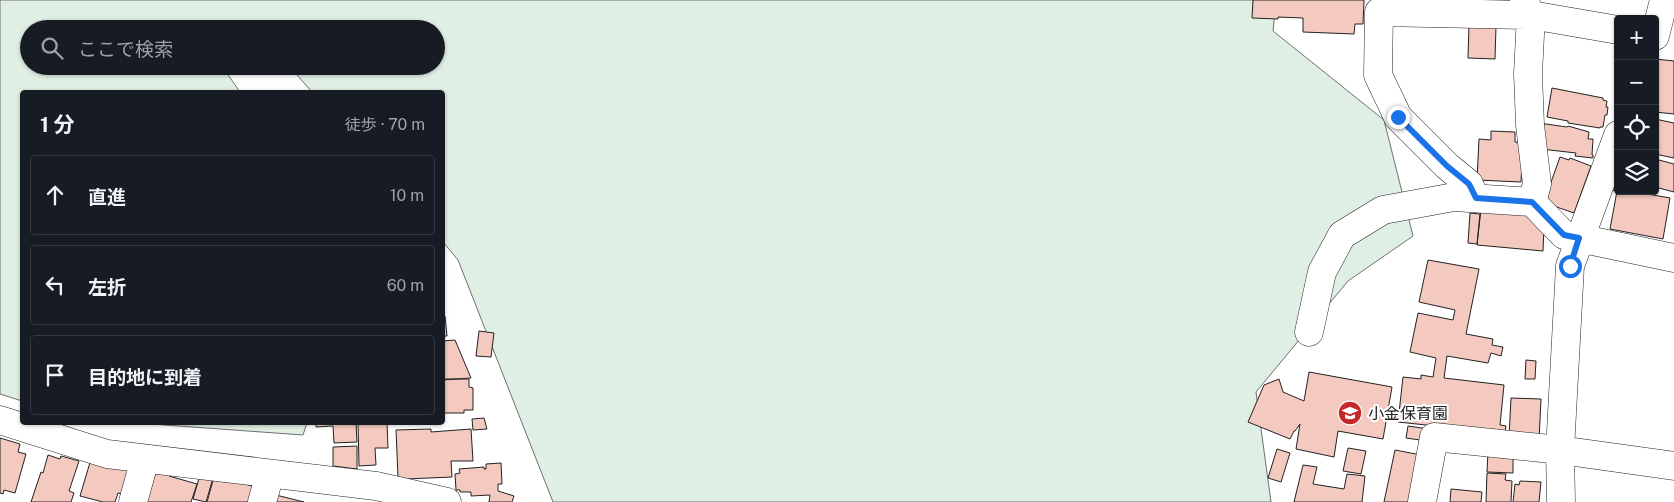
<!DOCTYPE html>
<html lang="ja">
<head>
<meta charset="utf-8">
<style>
	body { margin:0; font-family:"Public Sans","Noto Sans JP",sans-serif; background:#242831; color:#f1f3f6 }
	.controls { position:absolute; right:15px; top:15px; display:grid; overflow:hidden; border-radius:5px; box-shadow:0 1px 4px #0004 }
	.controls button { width:45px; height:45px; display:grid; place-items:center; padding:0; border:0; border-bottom:1px solid #363941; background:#171b24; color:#f1f3f6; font:25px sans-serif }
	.stop { position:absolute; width:15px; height:15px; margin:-11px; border:4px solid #1a73e8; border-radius:50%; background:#fff }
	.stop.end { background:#1a73e8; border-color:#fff; box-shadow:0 1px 5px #0008 }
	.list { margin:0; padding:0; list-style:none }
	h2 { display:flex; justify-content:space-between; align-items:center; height:65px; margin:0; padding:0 20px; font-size:21px }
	h2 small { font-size:16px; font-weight:400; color:#9ea1a6 }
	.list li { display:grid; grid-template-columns:32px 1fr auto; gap:15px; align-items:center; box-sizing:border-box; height:80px; margin:0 10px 10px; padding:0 10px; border:1px solid #363941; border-radius:5px }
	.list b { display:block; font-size:19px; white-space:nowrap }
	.list em { font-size:16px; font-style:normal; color:#9ea1a6 }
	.icon { flex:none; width:28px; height:28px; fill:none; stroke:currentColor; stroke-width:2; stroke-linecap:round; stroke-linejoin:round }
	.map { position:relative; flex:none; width:1674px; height:502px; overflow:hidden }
	.search { position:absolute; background:#171b24; box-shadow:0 1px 4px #0004; left:20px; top:20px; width:425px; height:55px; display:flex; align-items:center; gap:12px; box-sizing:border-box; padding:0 18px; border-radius:28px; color:#9ea1a6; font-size:19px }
	.panel { position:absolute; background:#171b24; box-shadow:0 1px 4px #0004; left:20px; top:90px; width:425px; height:335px; border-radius:5px }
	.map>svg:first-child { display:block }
	.green { fill:#e0efe3; stroke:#6f6f6f }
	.building { fill:#f3c9c0; stroke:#222 }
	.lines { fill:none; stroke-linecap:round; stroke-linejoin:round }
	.minor-casing { stroke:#222; stroke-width:29 }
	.minor { stroke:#fff; stroke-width:28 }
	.route { stroke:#1a73e8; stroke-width:6 }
	.labels { text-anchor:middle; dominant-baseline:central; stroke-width:4; stroke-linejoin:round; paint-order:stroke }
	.poi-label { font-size:16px; fill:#222; stroke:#fff; text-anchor:start }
</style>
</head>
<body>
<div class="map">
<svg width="1674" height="502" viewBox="0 0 1674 502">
	<rect width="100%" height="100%" fill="#fff"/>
	<path class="green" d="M0,0H1276L1273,31L1384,120L1413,236L1348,281L1256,392L1271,502H553L458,260L443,242L442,92H312L289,66H436V29H29V66H222L240,92H22V401L0,394Z
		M137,423L307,422V423L303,435Z"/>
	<path class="building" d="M1253,0H1364L1363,24H1355L1354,34L1303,32V18L1278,17V19L1252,18Z
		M1469,25L1496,26L1495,59L1468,58Z
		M1655,59L1674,61V114L1655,112Z
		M1552,88L1603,98V100L1607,101L1606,107H1608L1607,115H1605L1603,127H1600V128L1568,123V121L1547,117Z
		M1655,119L1674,123V158L1655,154Z
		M1539,123L1567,127L1568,126L1589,132L1588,139H1593L1592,155H1593V158L1575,156L1576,153L1541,149Z
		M1491,131L1515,132V142L1523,143L1521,182L1477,180L1479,139L1491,140Z
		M1560,157L1569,160L1570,158L1591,166L1574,213L1548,204L1545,199Z
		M1655,159L1674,164V192L1655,187Z
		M1618,168V191H1642V193L1670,198L1663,239L1610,229L1617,191L1610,190Z
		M1481,209L1522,213L1544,227L1543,251L1477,245Z
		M1470,213L1480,214L1477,244L1468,243Z
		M1428,260L1479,269L1466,334L1493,339L1492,345L1503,347L1501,356L1491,353L1488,363L1447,356L1444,378L1504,385L1500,425L1506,426L1505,432L1500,433L1398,422L1403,377L1421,379V375L1433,377L1436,358L1410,352L1418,313L1453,320L1455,310L1419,302Z
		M445,316L447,336H442V317Z
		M479,331L494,333L491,357L476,356Z
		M455,340L471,378L442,380V341Z
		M1526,360L1536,361L1535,379H1525Z
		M1309,372L1392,387L1383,439L1338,431L1334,457L1296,449L1300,424L1295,431H1294L1290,439L1248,422L1264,385L1279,379L1283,392L1304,401Z
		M442,379H469V387L473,388V410H464V413H442Z
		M1511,398L1541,399L1539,440L1509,437Z
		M484,418L487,429L473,430L472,419Z
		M316,422H356L357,442L334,443L333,426L316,427Z
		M358,422H387L388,448H375L376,465L359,466Z
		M1408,426L1429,429L1427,441L1406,438Z
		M431,429V432L471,429L473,461H451L452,477L406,479L398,477L396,430Z
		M0,438L20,444L18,452L26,454L15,493L4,490L3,494L0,493Z
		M357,446V469L333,466V447Z
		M1348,448L1366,451L1361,474L1343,471Z
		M1277,449L1290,453L1281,482L1268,478Z
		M1395,450L1421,455L1411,502H1384Z
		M1488,451L1513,452V473L1487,472Z
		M48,455L60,459L61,456L79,461L69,491L74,493L71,502H31L41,472L43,473Z
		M91,459L130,467L122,494L118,493L115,502H103L80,496Z
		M501,463L502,484H498V491L514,496L512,502H489L490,495L471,496V492H460V490H456L455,474L460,473L459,469L484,467V469H486V464Z
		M1303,465L1317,467L1313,484L1344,489L1347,474L1365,476L1362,502H1294Z
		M157,469L170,473L169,476L197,484L191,502H146Z
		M1487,473L1506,474L1505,480L1512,481L1511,502H1486Z
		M200,475L213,478L206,502L193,499Z
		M214,477L253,486L249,502H207Z
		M1520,481L1541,482L1539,502H1513L1515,484L1519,485Z
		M1451,489L1482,492L1481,502H1450Z
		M276,495L304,502H275Z"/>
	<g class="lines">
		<g class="minor-casing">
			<path id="minor" d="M1524,0L1531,15L1618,30
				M1655,36L1664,0
				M1475,198L1469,184L1447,166L1398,117L1378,75L1379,12L1531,15L1528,74L1530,125L1537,184L1532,202
				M1309,332L1322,272L1342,235L1383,210L1454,197L1532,202L1564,235L1674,258
				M0,420L107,454L376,486L447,502
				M133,502L145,459
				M262,502L270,474
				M1422,502L1434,437L1560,450L1674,466
				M1561,502L1560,450L1570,266L1618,135"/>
		</g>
		<use href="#minor" class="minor"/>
	</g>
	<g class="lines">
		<path class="route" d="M1398,117L1447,166L1469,184L1476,198L1532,202L1564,235L1579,238L1570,266"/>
	</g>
	<defs>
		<g id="school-disc" transform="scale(1.25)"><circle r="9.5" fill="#c62828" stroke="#fff"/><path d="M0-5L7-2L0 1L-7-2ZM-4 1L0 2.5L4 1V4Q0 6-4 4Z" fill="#fff"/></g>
	</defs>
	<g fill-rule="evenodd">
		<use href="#school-disc" x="1350" y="413"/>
	</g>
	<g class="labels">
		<g class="poi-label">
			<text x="1368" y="413">小金保育園</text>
		</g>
	</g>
</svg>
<div class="controls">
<button>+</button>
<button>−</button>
<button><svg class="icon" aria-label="locate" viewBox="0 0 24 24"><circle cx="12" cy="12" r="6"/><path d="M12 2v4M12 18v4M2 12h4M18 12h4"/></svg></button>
<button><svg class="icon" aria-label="layers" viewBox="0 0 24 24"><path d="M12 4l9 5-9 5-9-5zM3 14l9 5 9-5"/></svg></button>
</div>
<div class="stop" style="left:1570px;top:266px"></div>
<div class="stop end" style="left:1398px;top:117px"></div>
<div class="search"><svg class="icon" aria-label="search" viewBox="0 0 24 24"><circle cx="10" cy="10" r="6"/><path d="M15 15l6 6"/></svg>ここで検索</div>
<section class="panel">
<h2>1 分<small>徒歩 · 70 m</small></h2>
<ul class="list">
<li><svg class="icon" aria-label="ahead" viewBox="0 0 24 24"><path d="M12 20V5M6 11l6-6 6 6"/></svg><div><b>直進</b></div><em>10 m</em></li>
<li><svg class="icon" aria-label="left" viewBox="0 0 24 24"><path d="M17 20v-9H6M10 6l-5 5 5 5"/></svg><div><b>左折</b></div><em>60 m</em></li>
<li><svg class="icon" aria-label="arrive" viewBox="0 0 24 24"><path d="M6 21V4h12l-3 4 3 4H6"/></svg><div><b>目的地に到着</b></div></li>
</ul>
</section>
</div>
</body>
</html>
